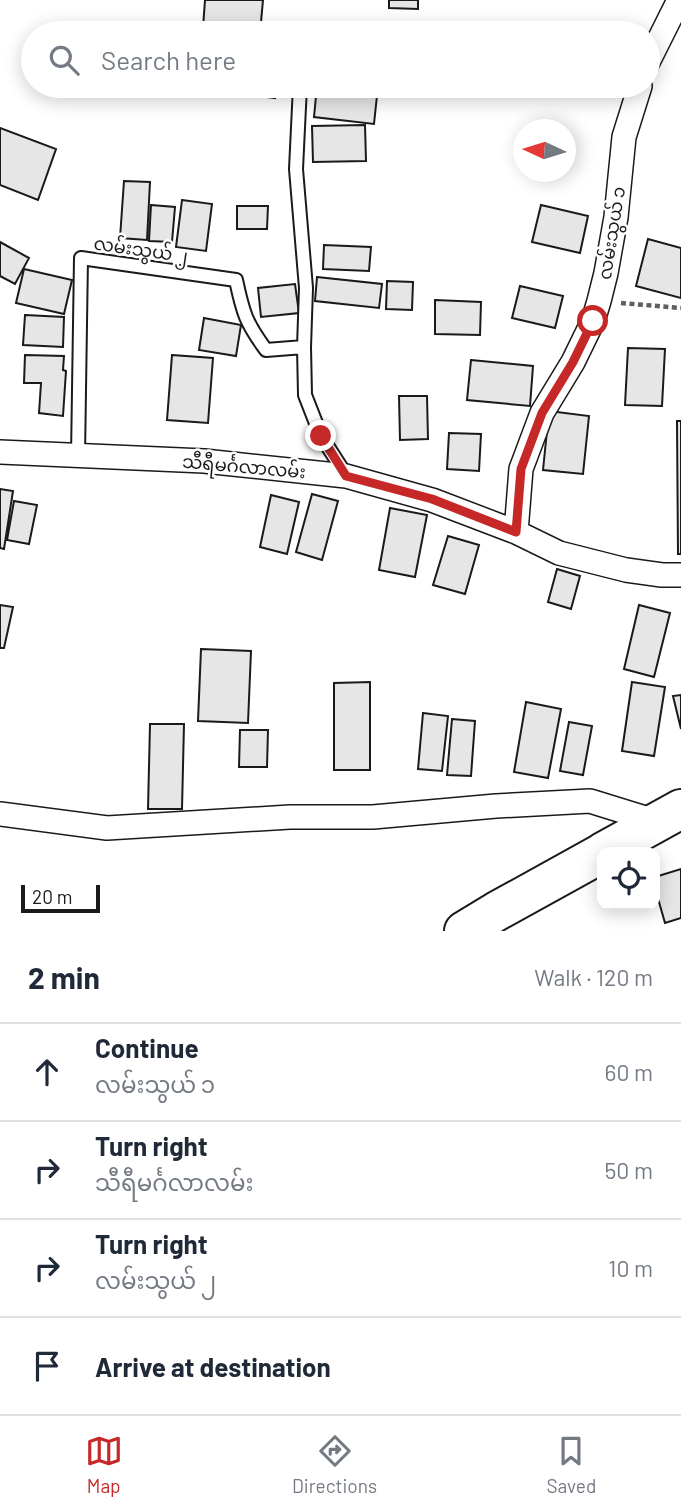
<!DOCTYPE html>
<html lang="en">
<head>
<meta charset="utf-8">
<style>
	body { margin:0; font-family:Barlow,"Noto Sans Myanmar",sans-serif; background:#f6f6f7; color:#1f2937 }
	.controls { position:absolute; right:21px; bottom:21px; display:grid; overflow:hidden; border-radius:14px; box-shadow:0 4px 18px #0003 }
	.controls button { width:63px; height:63px; display:grid; place-items:center; padding:0; border:0; border-bottom:2px solid #e0e1e3; background:#fff; color:#1f2937; font:35px sans-serif }
	.compass { position:absolute; left:513px; top:119px; width:63px; height:63px; border-radius:50%; background:#fff; box-shadow:0 4px 18px #0003; rotate:274deg }
	.scale { position:absolute; left:21px; bottom:18px; width:79px; box-sizing:border-box; padding-left:7px; border:4px solid #1a1a1a; border-top:0; font-size:19px; line-height:24px; white-space:nowrap; color:#1a1a1a; -webkit-text-stroke:5px #fff; paint-order:stroke }
	.stop { position:absolute; width:21px; height:21px; margin:-16px; border:5px solid #c62828; border-radius:50%; background:#fff }
	.stop.end { background:#c62828; border-color:#fff; box-shadow:0 2px 7px #0008 }
	.list { margin:0; padding:0; list-style:none }
	h2 { display:flex; justify-content:space-between; align-items:center; height:91px; margin:0; padding:0 28px; font-size:30px }
	h2 small { font-size:23px; font-weight:400; color:#747a83 }
	.list li { display:grid; grid-template-columns:46px 1fr auto; gap:21px; align-items:center; box-sizing:border-box; height:98px; padding:0 28px; border-top:2px solid #e0e1e3 }
	.list b { display:block; font-size:26px; white-space:nowrap }
	.list p { margin:0; font-size:23px; white-space:nowrap; color:#747a83 }
	.list em { font-size:23px; font-style:normal; color:#747a83 }
	.icon { flex:none; width:38px; height:38px; fill:none; stroke:currentColor; stroke-width:2; stroke-linecap:round; stroke-linejoin:round }
	.map { position:relative; flex:none; width:681px; height:931px; overflow:hidden }
	.search { position:absolute; background:#fff; box-shadow:0 4px 18px #0003; left:21px; right:21px; top:21px; height:77px; display:flex; align-items:center; gap:18px; box-sizing:border-box; padding:0 24px; border-radius:38px; color:#747a83; font-size:26px }
	.sheet { height:483px; background:#fff }
	nav { display:flex; justify-content:space-around; align-items:center; box-sizing:border-box; height:98px; border-top:2px solid #e0e1e3; background:#fff; font-size:19px; color:#747a83 }
	nav a { display:grid; justify-items:center; gap:4px }
	nav .on { color:#c62828 }
	.map>svg:first-child { display:block }
	.building { fill:#e6e6e6; stroke:#1a1a1a; stroke-width:2 }
	.lines { fill:none; stroke-linecap:round; stroke-linejoin:round }
	.service-casing { stroke:#1a1a1a; stroke-width:16 }
	.minor-casing { stroke:#1a1a1a; stroke-width:26 }
	.trunk-casing { stroke:#1a1a1a; stroke-width:42 }
	.path { stroke:#5f5f5f; stroke-width:4.5; stroke-dasharray:5 3.5; stroke-linecap:butt }
	.service { stroke:#fff; stroke-width:12 }
	.minor { stroke:#fff; stroke-width:23 }
	.trunk { stroke:#fff; stroke-width:38 }
	.route { stroke:#c62828; stroke-width:9 }
	.labels { text-anchor:middle; dominant-baseline:central; stroke-width:5; stroke-linejoin:round; paint-order:stroke }
	.street-label { font-size:18px; fill:#1a1a1a; stroke:#fff }
</style>
</head>
<body>
<div class="map">
<svg width="681" height="931" viewBox="0 0 681 931">
	<rect width="100%" height="100%" fill="#fff"/>
	<path class="building" d="M205,0H263L260,33L203,28Z
		M389,0H418V9L389,8Z
		M205,86H276L275,98L205,89Z
		M317,86H378L374,124L314,117Z
		M365,125L366,161L313,162L312,126Z
		M0,128L56,149L38,200L0,185Z
		M124,181L150,182L147,240L120,238Z
		M182,200L212,204L206,251L176,247Z
		M151,205L175,207L172,242L149,241Z
		M541,205L588,216L580,253L532,242Z
		M237,206H268L267,229H237Z
		M648,239L681,248V298L636,286Z
		M0,242L29,258L15,284L0,276Z
		M324,245L371,247L369,271L323,269Z
		M24,269L72,280L64,314L16,303Z
		M317,277L382,284L379,308L315,301Z
		M387,281L413,282L412,310L386,309Z
		M295,284L299,313L261,317L258,288Z
		M520,286L563,296L555,328L512,318Z
		M435,300L481,302L480,335L435,334Z
		M25,315L64,317L63,347L23,345Z
		M204,318L241,325L236,356L199,350Z
		M628,348L665,349L662,406L625,405Z
		M25,355L64,356L63,370L66,371L63,416L39,413L41,383H24Z
		M172,355L213,358L208,423L167,420Z
		M471,360L533,366L530,406L467,400Z
		M399,396H427L428,439L400,440Z
		M549,411L589,416L583,474L543,470Z
		M677,421H681V554H678Z
		M449,433L481,434L479,471L447,469Z
		M0,489L13,491L4,549L0,548Z
		M312,494L338,501L322,560L296,552Z
		M271,495L299,502L287,554L260,547Z
		M14,501L37,505L29,544L7,540Z
		M390,508L427,515L415,577L379,570Z
		M448,536L479,545L465,594L433,585Z
		M557,569L580,576L571,609L548,602Z
		M0,605L13,607L4,648H0Z
		M639,605L670,613L654,677L624,669Z
		M201,649L251,651L248,723L198,721Z
		M370,682V770H334V683Z
		M632,682L665,687L654,756L622,751Z
		M681,695V729L673,696Z
		M526,702L561,709L548,778L514,772Z
		M423,713L448,716L442,771L418,769Z
		M452,719L475,721L471,776L447,775Z
		M569,722L592,726L583,775L560,771Z
		M150,724H184L182,809H148Z
		M240,730H268L267,767H239Z
		M681,869V918L665,923L655,888V877Z"/>
	<g class="lines">
		<g class="service-casing">
			<path id="service" d="M300,86L296,169L306,288L304,347L305,395L321,436L346,475
				M78,456L81,258L236,280C243,313 246,323 266,350L304,347"/>
		</g>
		<g class="minor-casing">
			<path id="minor" d="M648,62L679,0
				M0,452L204,461L346,476L432,500L516,532L559,553L626,570L662,575H681
				M516,532L521,469L542,413L573,362L593,321L599,301L606,273L616,217L624,137L640,86
				M0,814L107,828L290,817H373L496,806L590,801L658,822"/>
		</g>
		<g class="trunk-casing">
			<path id="trunk" d="M603,852L681,809
				M464,931L497,911L602,853"/>
		</g>
		<path class="path" d="M621,303L681,308"/>
		<use href="#service" class="service"/>
		<use href="#minor" class="minor"/>
		<use href="#trunk" class="trunk"/>
	</g>
	<g class="lines">
		<path class="route" d="M321,436L346,476L432,499L516,532L521,469L542,413L573,362L593,321"/>
	</g>
	<g class="labels">
		<g class="street-label">
			<text transform="translate(611 233) rotate(-81)">လမ်းသွယ် ၁</text>
			<text transform="translate(141 249) rotate(8)">လမ်းသွယ် ၂</text>
			<text transform="translate(244 466) rotate(5)">သီရီမင်္ဂလာလမ်း</text>
		</g>
	</g>
</svg>
<div class="controls">
<button><svg class="icon" aria-label="locate" viewBox="0 0 24 24"><circle cx="12" cy="12" r="6"/><path d="M12 2v4M12 18v4M2 12h4M18 12h4"/></svg></button>
</div>
<svg class="compass" viewBox="-18 -18 36 36"><path d="M0-13l5 13h-10z" fill="#e53935"/><path d="M0 13l5-13h-10z" fill="#747a83"/></svg>
<div class="scale">20 m</div>
<div class="stop" style="left:593px;top:321px"></div>
<div class="stop end" style="left:321px;top:436px"></div>
<div class="search"><svg class="icon" aria-label="search" viewBox="0 0 24 24"><circle cx="10" cy="10" r="6"/><path d="M15 15l6 6"/></svg>Search here</div>
</div>
<section class="sheet">
<h2>2 min<small>Walk · 120 m</small></h2>
<ul class="list">
<li><svg class="icon" aria-label="ahead" viewBox="0 0 24 24"><path d="M12 20V5M6 11l6-6 6 6"/></svg><div><b>Continue</b><p>လမ်းသွယ် ၁</p></div><em>60 m</em></li>
<li><svg class="icon" aria-label="right" viewBox="0 0 24 24"><path d="M7 20v-9h11M14 6l5 5-5 5"/></svg><div><b>Turn right</b><p>သီရီမင်္ဂလာလမ်း</p></div><em>50 m</em></li>
<li><svg class="icon" aria-label="right" viewBox="0 0 24 24"><path d="M7 20v-9h11M14 6l5 5-5 5"/></svg><div><b>Turn right</b><p>လမ်းသွယ် ၂</p></div><em>10 m</em></li>
<li><svg class="icon" aria-label="arrive" viewBox="0 0 24 24"><path d="M6 21V4h12l-3 4 3 4H6"/></svg><div><b>Arrive at destination</b></div></li>
</ul>
</section>
<nav>
<a class="on"><svg class="icon" aria-label="map" viewBox="0 0 24 24"><path d="M3 6l6-2 6 2 6-2v14l-6 2-6-2-6 2zM9 4v14M15 6v14"/></svg>Map</a>
<a><svg class="icon" aria-label="directions" viewBox="0 0 24 24"><path d="M12 3l9 9-9 9-9-9zM9 14v-3h6M13 9l2 2-2 2"/></svg>Directions</a>
<a><svg class="icon" aria-label="saved" viewBox="0 0 24 24"><path d="M7 4h10v16l-5-4-5 4z"/></svg>Saved</a>
</nav>
</body>
</html>
